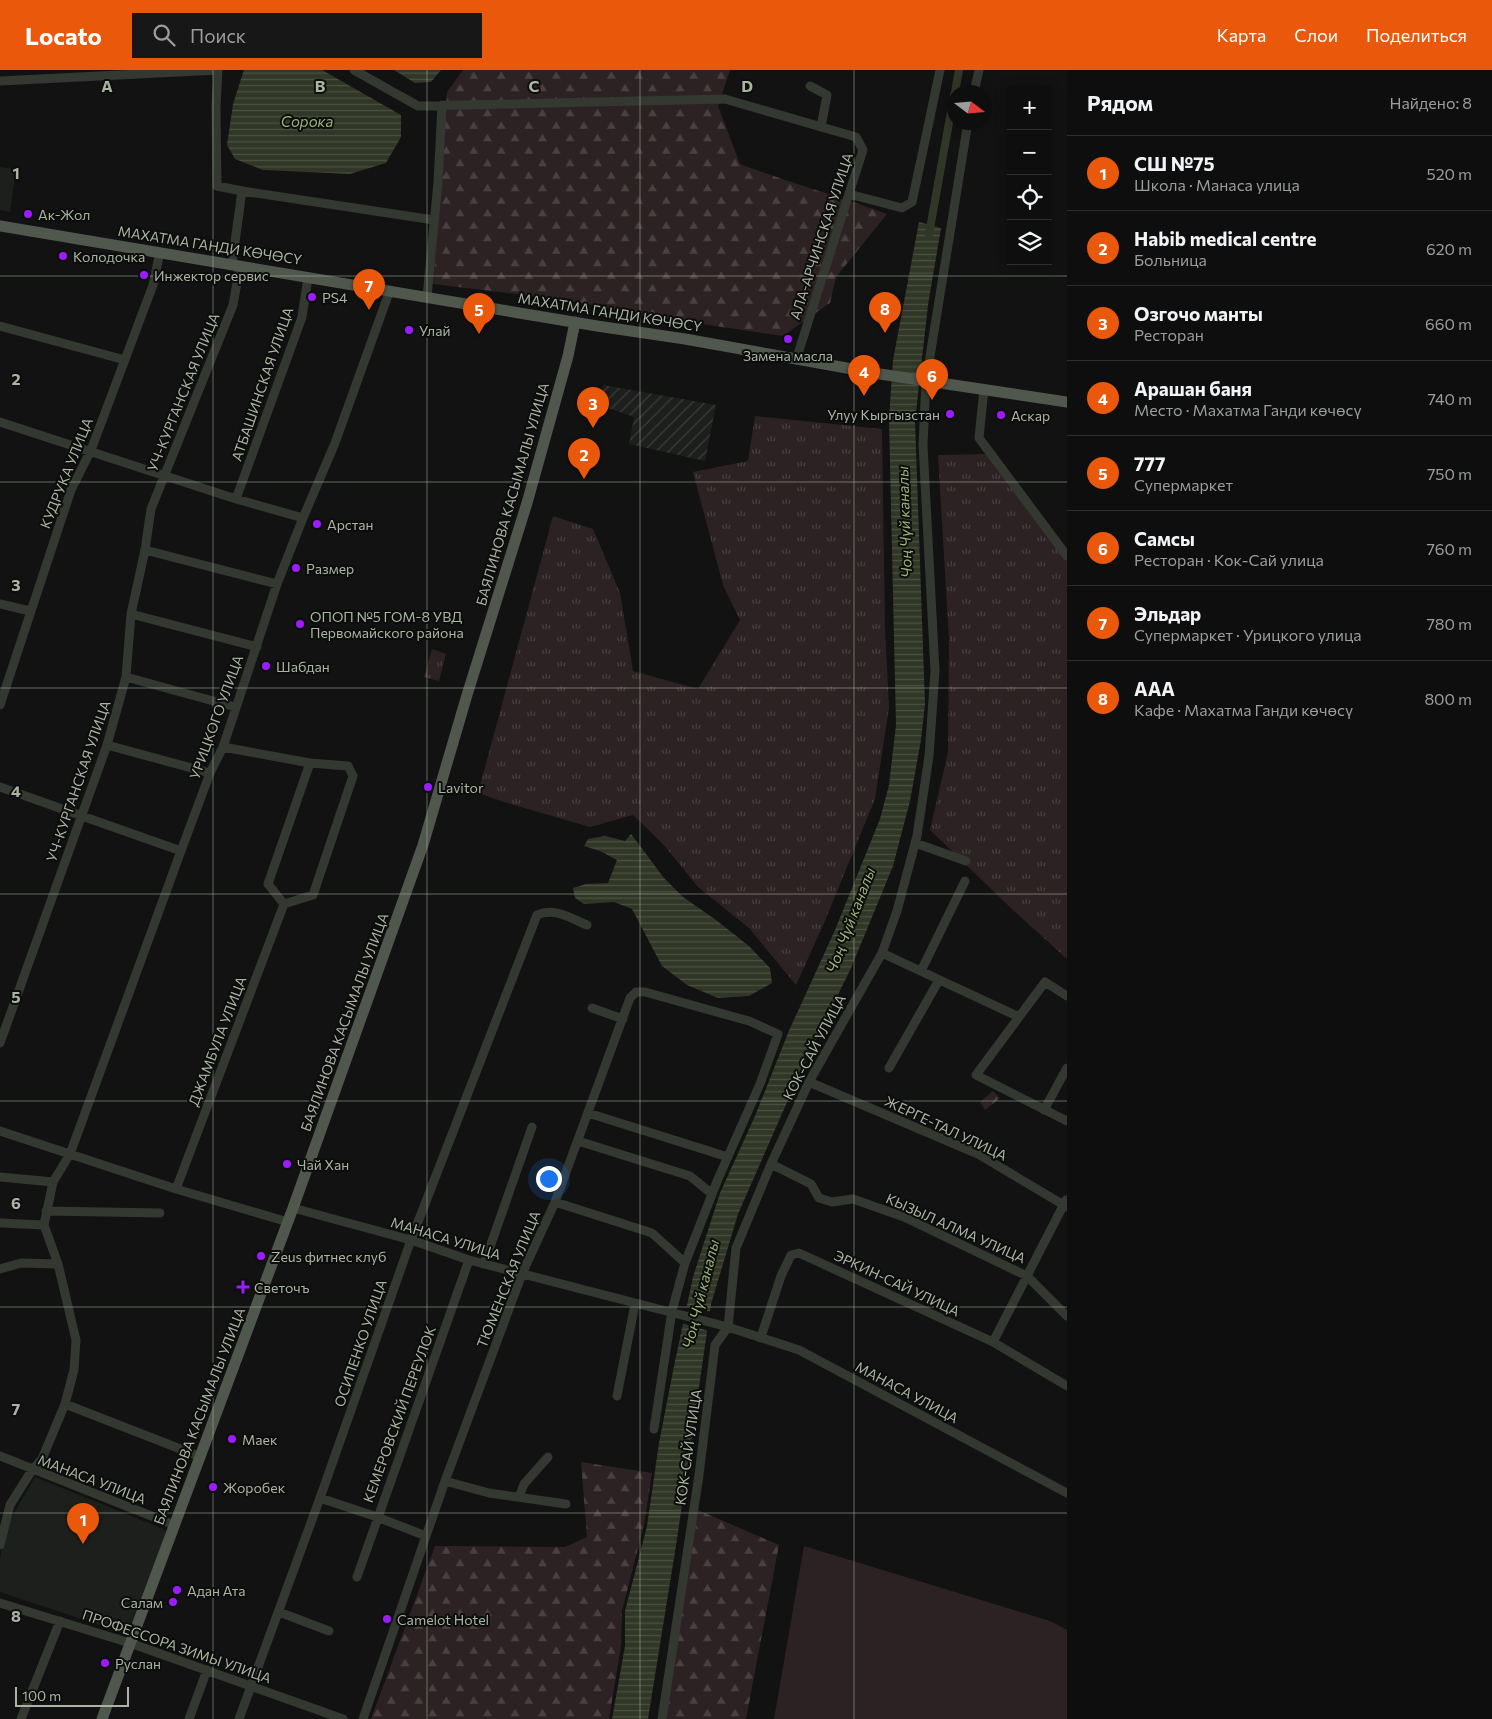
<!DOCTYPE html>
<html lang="ru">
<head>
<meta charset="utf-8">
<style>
	body { margin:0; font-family:Commissioner,sans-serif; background:#161716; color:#f1f3f6 }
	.controls { position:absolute; right:15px; top:15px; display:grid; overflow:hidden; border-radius:0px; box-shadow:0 2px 12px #0003 }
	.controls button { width:45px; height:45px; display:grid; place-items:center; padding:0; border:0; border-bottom:1px solid #2d2e2e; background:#0d0e0d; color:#f1f3f6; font:25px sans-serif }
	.compass { position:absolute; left:947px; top:15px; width:45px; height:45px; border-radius:50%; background:#0d0e0d; box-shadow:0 2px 12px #0003; rotate:106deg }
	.scale { position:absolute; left:15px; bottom:12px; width:114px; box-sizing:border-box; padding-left:5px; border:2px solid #a9b4a1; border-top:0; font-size:14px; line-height:18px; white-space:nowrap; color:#a9b4a1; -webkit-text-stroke:4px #0c0d0c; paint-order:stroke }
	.you { position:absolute; left:548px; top:1108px; width:18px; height:18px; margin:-12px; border:4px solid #fff; border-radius:50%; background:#1a73e8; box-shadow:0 0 0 8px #1a73e833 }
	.badge { display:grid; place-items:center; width:32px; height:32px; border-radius:50%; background:#ea580c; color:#fff; font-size:16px; font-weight:700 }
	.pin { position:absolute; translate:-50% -41px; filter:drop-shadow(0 1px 2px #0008) }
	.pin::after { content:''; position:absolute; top:26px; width:18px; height:15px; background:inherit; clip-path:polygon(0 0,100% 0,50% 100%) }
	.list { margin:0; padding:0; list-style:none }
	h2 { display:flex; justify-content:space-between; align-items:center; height:65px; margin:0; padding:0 20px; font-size:21px }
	h2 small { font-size:16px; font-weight:400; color:#9a9c9d }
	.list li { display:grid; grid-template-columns:32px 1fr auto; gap:15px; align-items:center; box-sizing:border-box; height:75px; padding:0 20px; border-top:1px solid #2d2e2e }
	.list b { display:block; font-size:19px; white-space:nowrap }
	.list p { margin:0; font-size:16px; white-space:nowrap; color:#9a9c9d }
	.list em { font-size:16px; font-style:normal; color:#9a9c9d }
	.icon { flex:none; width:28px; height:28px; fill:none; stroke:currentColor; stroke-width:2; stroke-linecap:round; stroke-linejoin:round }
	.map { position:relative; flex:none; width:1067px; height:1649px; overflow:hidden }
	header { display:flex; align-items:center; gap:30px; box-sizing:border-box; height:70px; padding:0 25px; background:#ea580c; color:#fff }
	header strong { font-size:24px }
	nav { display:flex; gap:28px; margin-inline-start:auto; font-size:18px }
	.search { width:350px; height:45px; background:#161716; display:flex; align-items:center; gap:12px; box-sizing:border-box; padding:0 18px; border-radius:0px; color:#9a9c9d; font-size:19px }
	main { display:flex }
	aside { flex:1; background:#0d0e0d }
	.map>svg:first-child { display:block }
	.built { fill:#1d1f1d }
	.industrial { fill:url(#industrial-furrows) }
	.grass { fill:#2d2223 }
	.forest { fill:url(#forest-firs) }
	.park { fill:url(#park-tufts) }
	.water { fill:url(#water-rules) }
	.pier { fill:#111211 }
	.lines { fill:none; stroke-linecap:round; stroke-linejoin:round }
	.canal { stroke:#313726; stroke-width:8 }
	.minor { stroke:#333831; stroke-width:9 }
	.major { stroke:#50574d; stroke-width:11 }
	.grid { fill:none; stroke:#a9b4a1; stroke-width:1; stroke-opacity:0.55 }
	.poi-dot { fill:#9c1cff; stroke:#0c0d0c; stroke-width:2 }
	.labels { text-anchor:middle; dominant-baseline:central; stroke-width:4; stroke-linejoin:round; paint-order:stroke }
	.poi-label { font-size:14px; fill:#a9b4a1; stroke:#0c0d0c; text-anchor:start }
	.street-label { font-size:14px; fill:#a9b4a1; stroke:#0c0d0c }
	.water-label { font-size:15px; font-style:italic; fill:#9cb375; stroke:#0c0d0c }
	.grid-label { font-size:16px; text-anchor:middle; font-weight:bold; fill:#a9b4a1; stroke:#0c0d0c; stroke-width:4; stroke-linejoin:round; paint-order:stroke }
</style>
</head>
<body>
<header>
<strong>Locato</strong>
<div class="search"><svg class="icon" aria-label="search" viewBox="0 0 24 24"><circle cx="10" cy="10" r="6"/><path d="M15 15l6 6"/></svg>Поиск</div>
<nav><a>Карта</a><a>Слои</a><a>Поделиться</a></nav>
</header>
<main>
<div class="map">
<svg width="1067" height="1649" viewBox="0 0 1067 1649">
	<defs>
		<pattern id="industrial-furrows" width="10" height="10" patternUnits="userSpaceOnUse" patternTransform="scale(1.25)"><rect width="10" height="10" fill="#1d1f1d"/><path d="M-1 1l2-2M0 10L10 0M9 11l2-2" fill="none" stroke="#3b3d3b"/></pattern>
		<pattern id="forest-firs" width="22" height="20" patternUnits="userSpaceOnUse" patternTransform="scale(1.25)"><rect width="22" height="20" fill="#2d2223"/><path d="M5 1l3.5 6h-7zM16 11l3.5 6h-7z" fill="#494040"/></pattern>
		<pattern id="park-tufts" width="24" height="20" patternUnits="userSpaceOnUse" patternTransform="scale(1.25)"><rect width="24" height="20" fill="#2d2223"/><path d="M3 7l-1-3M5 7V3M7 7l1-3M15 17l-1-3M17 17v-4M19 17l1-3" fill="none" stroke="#494040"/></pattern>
		<pattern id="water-rules" width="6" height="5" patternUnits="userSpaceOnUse" patternTransform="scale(1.25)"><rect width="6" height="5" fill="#313726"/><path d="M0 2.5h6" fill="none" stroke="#4c5242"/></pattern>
	</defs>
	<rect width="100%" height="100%" fill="#111211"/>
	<path class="built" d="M0,97L16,99L10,142L0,140Z
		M35,1407L168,1461L127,1564L0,1522V1488L6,1457Z"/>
	<path class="industrial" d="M603,315L716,335L705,391L629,374L634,347L602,336Z"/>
	<path class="grass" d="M804,1476L1050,1551L1067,1560V1649H774Z"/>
	<path class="forest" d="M463,0H730L718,36L740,94C788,112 838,126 887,144L836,207L830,233L783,266L662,248L566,230L433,214L447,22Z
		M993,1021L1000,1028L985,1040L980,1032Z
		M581,1392L652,1403L644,1455L622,1541L621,1576L609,1649H371L435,1476L565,1477L587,1467Z
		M698,1440L779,1475L746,1649H666Z"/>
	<path class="park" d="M755,346L882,359L885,559L889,638L875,729L824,853L796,915L749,858L698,817L663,774L633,745L590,757L504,732L478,723L553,446L593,459L620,523L633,601L698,619L740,550L723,515L693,402L748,391Z
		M987,384L1052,468L1067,491V889L1014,841L930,760L948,682L949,570L938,385Z
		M432,579L446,584L439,611L424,607Z"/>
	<path class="water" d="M244,0H322L401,45V67L386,93L350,104L263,100L235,89L227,75L233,34Z
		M394,0H441L431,12L415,13Z
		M919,152L941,158L928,235L915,351L925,634L921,670L910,731L893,796L851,898L799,1005L738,1144L711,1234L677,1469L648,1649H612L625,1576V1541L647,1456L659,1373L674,1296L693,1207L720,1123L755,1046L788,963L835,860L880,749L889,715L896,655L889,349L893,290Z
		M631,764L664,808L683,827L716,850L749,876L770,898L772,913L749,926L718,928L687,915L662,896L632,839L614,832L584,834L575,828L573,818L586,814L608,813L617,790L600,781L584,776L588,769L605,766L625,771Z"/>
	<path class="pier" d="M684,1235L712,1242L709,1261L681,1253Z"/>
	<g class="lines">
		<path class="canal" d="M955,22L959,0
			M929,164L954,25"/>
		<path class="minor" d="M218,0L216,37L217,116L242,121
			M354,0L418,36L725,29L856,67L863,80L796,290
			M0,11L218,0
			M810,16L827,25L821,57
			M974,22L979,0
			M849,124L902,138L912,132L940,0
			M232,194L242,121L434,150
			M427,227L438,112L442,35
			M0,256L125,290
			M984,319L979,368L1067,486
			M0,352L236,429L303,448
			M236,429L302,247L308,207
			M145,480L277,514
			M0,534L30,541
			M131,544L257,577
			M126,607L235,637
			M0,635L71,420L91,380L153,215L160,182
			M107,675L210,703
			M223,677L310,693
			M310,693L348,696L353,706L313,825L284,834L268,814Z
			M0,717L181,781
			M915,773L966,791
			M882,883L1019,947
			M921,901L965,811
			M1067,926L1045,912L976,1005L1067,1051
			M592,938L623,949
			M0,973L107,675L126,607L131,544L145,480L151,439L233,235L240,196
			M889,998L939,910
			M809,1012L978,1084L1067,1137
			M1044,1040L1067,998
			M588,1043L728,1087
			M0,1061L176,1119L288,1152
			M578,1071L690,1106L712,1124
			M771,1094L811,1114L819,1128L832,1132L853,1129L904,1147L1027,1206L1067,1246
			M0,1107L53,1112
			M176,1119L284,834
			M555,1132L652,1163L685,1193
			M293,1138L411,1170L469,1190L728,1257L799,1280L1067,1423
			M46,1141L160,1143
			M0,1153L44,1155L53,1112L70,1084L181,781L210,703L223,677L277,514L303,448L335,373L390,220
			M484,1194L532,1057
			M0,1199L21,1193L58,1194
			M761,1267L781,1206L791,1185L799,1183L993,1272L1067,1316
			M993,1272L1066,1130
			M617,1326L635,1234
			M65,1334L201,1387
			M0,1386L174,1455
			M445,1411L489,1423L566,1434
			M519,1427L524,1414L548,1387
			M320,1428L377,1447L426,1466
			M0,1475L10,1435L32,1400L42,1389L65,1334L74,1300L76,1270L58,1194L44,1155
			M357,1507L469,1190
			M0,1533L130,1573L343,1649
			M279,1542L329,1561
			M21,1649L60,1551
			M189,1649L207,1600
			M239,1649L320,1428L411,1170L537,845C555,837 570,848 587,855
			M363,1649L445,1411L522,1204L555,1132L630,928L636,922H645L749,951L778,964L760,1014L718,1109L685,1193L672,1241L654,1359
			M662,1649L699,1405L715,1275L728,1257L736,1178L771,1094L809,1012L882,883L897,841L917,766L929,686L935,601L923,375L926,311L968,52"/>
		<path class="major" d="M0,156L597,256L685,269L880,304L1067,332
			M102,1649L293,1138L423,775L467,625L527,433L568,286L575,252"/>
	</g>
	<path class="grid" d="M213,0V1649M427,0V1649M640,0V1649M854,0V1649M0,206H1067M0,412H1067M0,618H1067M0,824H1067M0,1031H1067M0,1237H1067M0,1443H1067"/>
	<g class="poi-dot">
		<circle cx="28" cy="144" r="5"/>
		<circle cx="63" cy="186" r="5"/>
		<circle cx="144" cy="205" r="5"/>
		<circle cx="312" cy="227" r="5"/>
		<circle cx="409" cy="260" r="5"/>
		<circle cx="788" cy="269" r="5"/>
		<circle cx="950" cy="344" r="5"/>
		<circle cx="1001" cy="345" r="5"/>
		<circle cx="317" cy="454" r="5"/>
		<circle cx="296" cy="498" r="5"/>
		<circle cx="300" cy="554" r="5"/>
		<circle cx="266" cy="596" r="5"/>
		<circle cx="428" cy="717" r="5"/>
		<circle cx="287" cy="1094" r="5"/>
		<circle cx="261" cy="1186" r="5"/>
		<path d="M240.5 1209.5h5v5h5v5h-5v5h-5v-5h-5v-5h5z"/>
		<circle cx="232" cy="1369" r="5"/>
		<circle cx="213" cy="1417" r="5"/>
		<circle cx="177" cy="1520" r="5"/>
		<circle cx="173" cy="1532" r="5"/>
		<circle cx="387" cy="1549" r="5"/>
		<circle cx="105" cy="1593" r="5"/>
	</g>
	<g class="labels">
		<g class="poi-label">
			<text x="38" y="144">Ак-Жол</text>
			<text x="73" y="186">Колодочка</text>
			<text x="154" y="205">Инжектор сервис</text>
			<text x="322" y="227">PS4</text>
			<text x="419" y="260">Улай</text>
			<text x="788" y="285" text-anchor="middle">Замена масла</text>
			<text x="940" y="344" text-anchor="end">Улуу Кыргызстан</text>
			<text x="1011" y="345">Аскар</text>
			<text x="327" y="454">Арстан</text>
			<text x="306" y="498">Размер</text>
			<text x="310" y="546">ОПОП №5 ГОМ-8 УВД<tspan x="310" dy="16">Первомайского района</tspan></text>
			<text x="276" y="596">Шабдан</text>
			<text x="438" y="717">Lavitor</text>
			<text x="297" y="1094">Чай Хан</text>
			<text x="271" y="1186">Zeus фитнес клуб</text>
			<text x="254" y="1217">Светочъ</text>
			<text x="242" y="1369">Маек</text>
			<text x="223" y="1417">Жоробек</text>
			<text x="187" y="1520">Адан Ата</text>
			<text x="163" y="1532" text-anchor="end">Салам</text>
			<text x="397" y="1549">Camelot Hotel</text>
			<text x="115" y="1593">Руслан</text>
		</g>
		<g class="street-label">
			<text transform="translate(821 166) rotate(-72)">АЛА-АРЧИНСКАЯ УЛИЦА</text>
			<text transform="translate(210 175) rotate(9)">МАХАТМА ГАНДИ КӨЧӨСҮ</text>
			<text transform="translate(610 242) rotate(9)">МАХАТМА ГАНДИ КӨЧӨСҮ</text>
			<text transform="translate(262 314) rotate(-71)">АТБАШИНСКАЯ УЛИЦА</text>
			<text transform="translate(183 322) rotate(-68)">УЧ-КУРГАНСКАЯ УЛИЦА</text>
			<text transform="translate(66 403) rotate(-68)">КУДРУКА УЛИЦА</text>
			<text transform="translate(512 424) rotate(-74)">БАЯЛИНОВА КАСЫМАЛЫ УЛИЦА</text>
			<text transform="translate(216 647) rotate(-70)">УРИЦКОГО УЛИЦА</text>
			<text transform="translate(78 711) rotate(-71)">УЧ-КУРГАНСКАЯ УЛИЦА</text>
			<text transform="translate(344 952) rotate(-70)">БАЯЛИНОВА КАСЫМАЛЫ УЛИЦА</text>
			<text transform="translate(217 971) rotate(-69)">ДЖАМБУЛА УЛИЦА</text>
			<text transform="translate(814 977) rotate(-62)">КОК-САЙ УЛИЦА</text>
			<text transform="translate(946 1058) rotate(25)">ЖЕРГЕ-ТАЛ УЛИЦА</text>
			<text transform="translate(956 1158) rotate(24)">КЫЗЫЛ АЛМА УЛИЦА</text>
			<text transform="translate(446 1168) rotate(17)">МАНАСА УЛИЦА</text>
			<text transform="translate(508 1209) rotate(-68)">ТЮМЕНСКАЯ УЛИЦА</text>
			<text transform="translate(897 1213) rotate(25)">ЭРКИН-САЙ УЛИЦА</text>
			<text transform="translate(360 1273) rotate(-71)">ОСИПЕНКО УЛИЦА</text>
			<text transform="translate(907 1322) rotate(28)">МАНАСА УЛИЦА</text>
			<text transform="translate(399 1344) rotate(-70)">КЕМЕРОВСКИЙ ПЕРЕУЛОК</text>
			<text transform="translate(199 1346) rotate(-69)">БАЯЛИНОВА КАСЫМАЛЫ УЛИЦА</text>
			<text transform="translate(688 1377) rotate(-82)">КОК-САЙ УЛИЦА</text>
			<text transform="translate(92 1409) rotate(21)">МАНАСА УЛИЦА</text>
			<text transform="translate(177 1576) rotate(19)">ПРОФЕССОРА ЗИМЫ УЛИЦА</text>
		</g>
		<g class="water-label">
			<text x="307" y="51">Сорока</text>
			<text transform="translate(904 452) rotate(-92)">Чоң Чүй каналы</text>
			<text transform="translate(850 850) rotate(-69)">Чоң Чүй каналы</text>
			<text transform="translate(700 1224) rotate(-76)">Чоң Чүй каналы</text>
		</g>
	</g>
	<g class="grid-label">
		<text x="107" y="22">A</text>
		<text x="320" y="22">B</text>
		<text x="534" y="22">C</text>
		<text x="747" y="22">D</text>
		<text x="16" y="109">1</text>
		<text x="16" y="315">2</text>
		<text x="16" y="521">3</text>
		<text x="16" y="727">4</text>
		<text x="16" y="933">5</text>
		<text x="16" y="1139">6</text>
		<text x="16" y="1345">7</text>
		<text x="16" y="1552">8</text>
	</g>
</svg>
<div class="controls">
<button>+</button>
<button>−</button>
<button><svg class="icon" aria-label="locate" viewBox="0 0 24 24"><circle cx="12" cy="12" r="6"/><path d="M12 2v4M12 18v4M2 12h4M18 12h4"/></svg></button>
<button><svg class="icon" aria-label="layers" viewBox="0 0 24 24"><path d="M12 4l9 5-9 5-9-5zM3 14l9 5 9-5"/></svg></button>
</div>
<svg class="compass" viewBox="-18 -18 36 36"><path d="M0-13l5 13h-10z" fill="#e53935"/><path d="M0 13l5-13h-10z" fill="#9a9c9d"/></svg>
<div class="scale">100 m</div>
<div class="you"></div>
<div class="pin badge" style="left:83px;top:1474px">1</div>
<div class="pin badge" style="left:584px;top:409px">2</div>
<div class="pin badge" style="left:593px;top:358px">3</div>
<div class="pin badge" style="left:864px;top:326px">4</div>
<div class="pin badge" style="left:479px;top:264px">5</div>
<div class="pin badge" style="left:932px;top:330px">6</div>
<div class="pin badge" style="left:369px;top:240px">7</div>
<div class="pin badge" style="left:885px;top:263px">8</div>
</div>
<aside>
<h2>Рядом<small>Найдено: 8</small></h2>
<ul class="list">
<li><span class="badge">1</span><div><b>СШ №75</b><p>Школа · Манаса улица</p></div><em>520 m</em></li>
<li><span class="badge">2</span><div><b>Habib medical centre</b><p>Больница</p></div><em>620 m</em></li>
<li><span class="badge">3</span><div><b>Озгочо манты</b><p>Ресторан</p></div><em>660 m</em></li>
<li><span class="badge">4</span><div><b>Арашан баня</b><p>Место · Махатма Ганди көчөсү</p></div><em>740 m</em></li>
<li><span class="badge">5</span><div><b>777</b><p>Супермаркет</p></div><em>750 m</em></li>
<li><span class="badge">6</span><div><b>Самсы</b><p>Ресторан · Кок-Сай улица</p></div><em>760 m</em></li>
<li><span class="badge">7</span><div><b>Эльдар</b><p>Супермаркет · Урицкого улица</p></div><em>780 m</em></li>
<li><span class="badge">8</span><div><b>ААА</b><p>Кафе · Махатма Ганди көчөсү</p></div><em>800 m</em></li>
</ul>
</aside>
</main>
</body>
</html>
